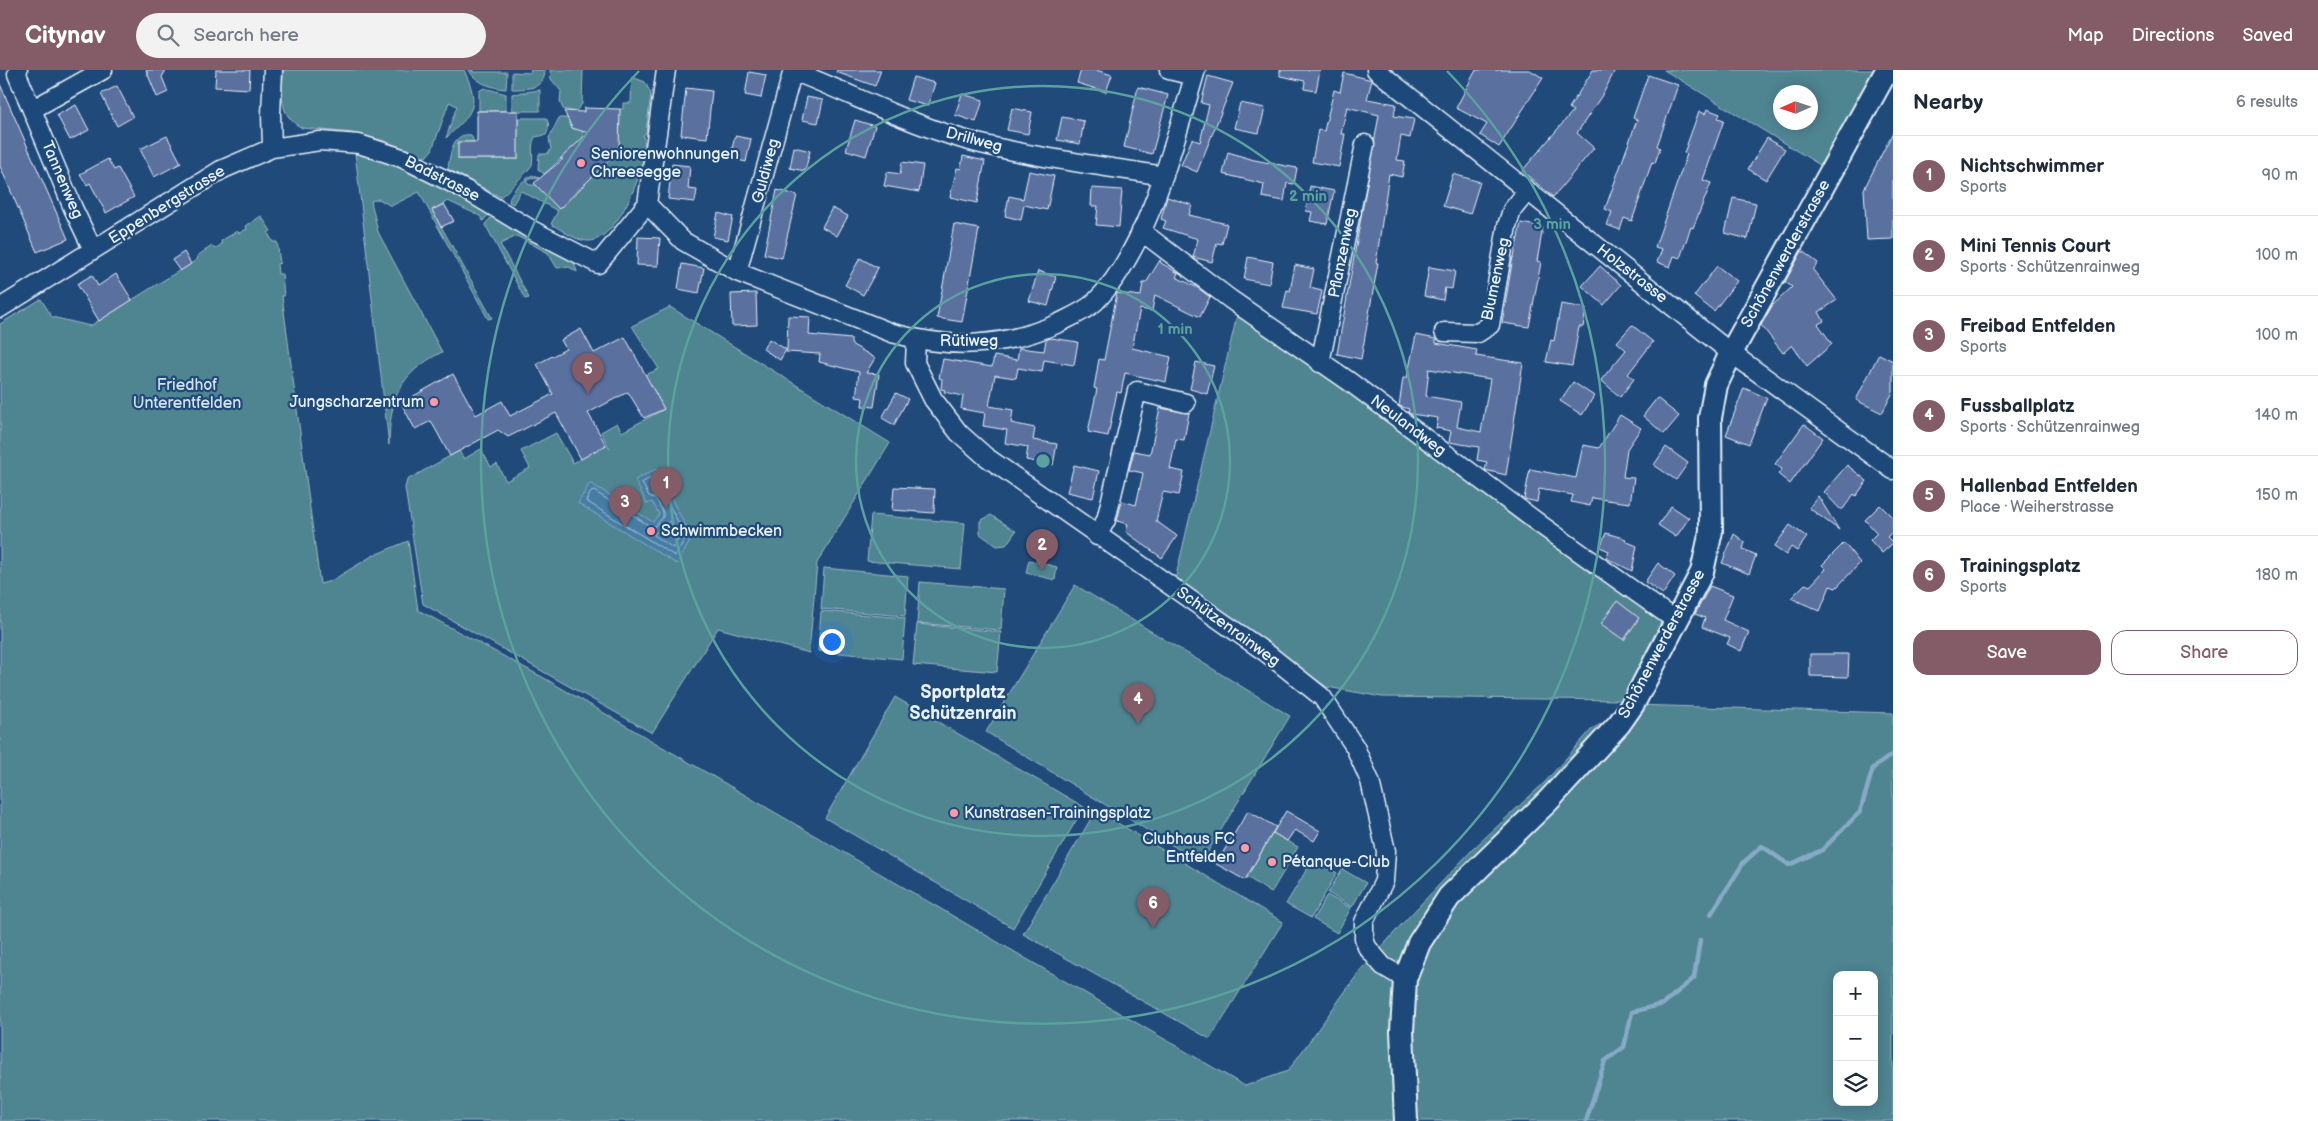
<!DOCTYPE html>
<html lang="en">
<head>
<meta charset="utf-8">
<style>
	body { margin:0; font-family:"Balsamiq Sans",sans-serif; background:#f2f2f3; color:#1f2937 }
	.controls { position:absolute; right:15px; bottom:15px; display:grid; overflow:hidden; border-radius:10px; box-shadow:0 2px 12px #0003 }
	.controls button { width:45px; height:45px; display:grid; place-items:center; padding:0; border:0; border-bottom:1px solid #e0e1e3; background:#fff; color:#1f2937; font:25px sans-serif }
	.compass { position:absolute; left:1773px; top:15px; width:45px; height:45px; border-radius:50%; background:#fff; box-shadow:0 2px 12px #0003; rotate:267deg }
	.you { position:absolute; left:831px; top:571px; width:18px; height:18px; margin:-12px; border:4px solid #fff; border-radius:50%; background:#1a73e8; box-shadow:0 0 0 8px #1a73e833 }
	.badge { display:grid; place-items:center; width:32px; height:32px; border-radius:50%; background:#845c67; color:#fff; font-size:16px; font-weight:700 }
	.pin { position:absolute; translate:-50% -41px; filter:drop-shadow(0 1px 2px #0008) }
	.pin::after { content:''; position:absolute; top:26px; width:18px; height:15px; background:inherit; clip-path:polygon(0 0,100% 0,50% 100%) }
	.list { margin:0; padding:0; list-style:none }
	h2 { display:flex; justify-content:space-between; align-items:center; height:65px; margin:0; padding:0 20px; font-size:21px }
	h2 small { font-size:16px; font-weight:400; color:#747a83 }
	.list li { display:grid; grid-template-columns:32px 1fr auto; gap:15px; align-items:center; box-sizing:border-box; height:80px; padding:0 20px; border-top:1px solid #e0e1e3 }
	.list b { display:block; font-size:19px; white-space:nowrap }
	.list p { margin:0; font-size:16px; white-space:nowrap; color:#747a83 }
	.list em { font-size:16px; font-style:normal; color:#747a83 }
	.actions { display:flex; gap:10px; padding:15px 20px }
	.actions a { flex:1; padding:11px 0; border:1px solid #845c67; border-radius:15px; text-align:center; font-size:18px; color:#845c67 }
	.actions .main { background:#845c67; color:#fff }
	.icon { flex:none; width:28px; height:28px; fill:none; stroke:currentColor; stroke-width:2; stroke-linecap:round; stroke-linejoin:round }
	.map { position:relative; flex:none; width:1893px; height:1051px; overflow:hidden }
	header { display:flex; align-items:center; gap:30px; box-sizing:border-box; height:70px; padding:0 25px; background:#845c67; color:#fff }
	header strong { font-size:24px }
	nav { display:flex; gap:28px; margin-inline-start:auto; font-size:18px }
	.search { width:350px; height:45px; background:#f2f2f3; display:flex; align-items:center; gap:12px; box-sizing:border-box; padding:0 18px; border-radius:28px; color:#747a83; font-size:19px }
	main { display:flex }
	aside { flex:1; background:#fff }
	.map>svg:first-child { display:block }
	.green { fill:#508491; stroke:#9cbac4; fill-rule:evenodd }
	.water { fill:#477da4; stroke:#87abc6 }
	.lines { fill:none; stroke-linecap:round; stroke-linejoin:round }
	.shore { stroke:#a8c3d6; stroke-width:1 }
	.stream { stroke:#87abc6; stroke-width:4.5 }
	.building { fill:#5a6f9f; stroke:#e8f1f8; fill-rule:evenodd }
	.minor-casing { stroke:#e8f1f8; stroke-width:21 }
	.tertiary-casing { stroke:#e8f1f8; stroke-width:26 }
	.minor { stroke:#1f4a7a; stroke-width:18 }
	.tertiary { stroke:#1f4a7a; stroke-width:22 }
	.ring { fill:none; stroke:#5ba19e; stroke-width:2.5 }
	.poi-dot { fill:#ff9aa2; stroke:#1f4a7a; stroke-width:2 }
	.labels { text-anchor:middle; dominant-baseline:central; stroke-width:4.5; stroke-linejoin:round; paint-order:stroke }
	.street-label { font-size:16px; fill:#e8f1f8; stroke:#1f4a7a }
	.poi-label { font-size:16px; fill:#e8f1f8; stroke:#1f4a7a; text-anchor:start }
	.park-label { font-size:16px; fill:#d1e1e9; stroke:#1f4a7a }
	.neighbourhood-label { font-size:18px; font-weight:bold; fill:#e8f1f8; stroke:#1f4a7a }
	.centre { fill:#5ba19e; stroke:#1f4a7a; stroke-width:2.5 }
	.ring-label { font-size:15px; text-anchor:middle; font-weight:bold; fill:#5ba19e; stroke:#1f4a7a; stroke-width:4.5; stroke-linejoin:round; paint-order:stroke }
</style>
</head>
<body>
<header>
<strong>Citynav</strong>
<div class="search"><svg class="icon" aria-label="search" viewBox="0 0 24 24"><circle cx="10" cy="10" r="6"/><path d="M15 15l6 6"/></svg>Search here</div>
<nav><a>Map</a><a>Directions</a><a>Saved</a></nav>
</header>
<main>
<div class="map">
<svg width="1893" height="1051" viewBox="0 0 1893 1051">
	<rect width="100%" height="100%" fill="#1f4a7a"/>
	<filter id="ink" filterUnits="userSpaceOnUse"><feTurbulence type="fractalNoise" baseFrequency=".02" numOctaves="2"/><feDisplacementMap in="SourceGraphic" scale="10" xChannelSelector="R" yChannelSelector="G"/><feConvolveMatrix kernelMatrix="1 2 1 2 8 2 1 2 1" color-interpolation-filters="sRGB"/></filter>
	<g filter="url(#ink)">
		<path class="green" d="M284,0H464C481,36 473,43 446,68L457,36L449,32L432,80L426,87L385,71L353,63L302,58C278,45 281,23 284,0Z
			M469,0H473V2H507L506,19C493,18 475,13 469,0Z
			M531,0H545C545,19 528,19 512,19V2L530,3Z
			M550,0H583L582,34L575,42L563,39L560,32L561,21L551,9Z
			M1664,0H1875L1820,95ZM1780,22H1810V52H1780Z
			M632,7L645,12L651,24L646,63L643,65C652,89 619,169 590,171C577,172 562,160 551,154L558,141L521,121L513,134L509,132C511,119 522,112 532,105L539,108L529,109L526,112L530,115H536L620,39H623V33H631Z
			M484,18L506,24V41H479V21Z
			M540,20V41H512V24Z
			M518,48H546C550,54 549,58 546,65L535,67C530,76 534,85 532,95C531,98 504,125 500,127L448,99C450,85 452,62 471,65L474,72H458L459,89H517Z
			M559,48H573L570,55L574,59L583,58V68L544,104L538,99L539,84H547L551,79L549,68Z
			M355,82L408,100L490,143L483,151L480,146L448,131L432,140L492,248L488,249L419,122L391,136L379,129L371,131L378,162L442,282C399,304 390,327 389,375Z
			M494,145L573,189L577,202L569,197L557,198L548,183L517,166L500,174L529,228L525,229L485,154Z
			M261,146L271,161L268,163L273,172H277L280,193L277,194L278,204H282L284,226H282L320,514L331,511L372,486L408,471L418,540L544,608L1245,1016L1288,1001L1357,905L1402,854L1474,778L1545,712L1592,659L1635,635L1893,643V1051H0V254L41,229L52,247L90,256L198,189L197,186L212,176L215,179L222,174L221,171L237,161L239,163L247,159L246,156ZM1837,905H1874V1032H1837Z
			M670,237L890,373L817,493L809,583L718,558L652,663L423,534L405,418L407,410L459,381L464,389L481,379L491,397L497,394L506,411L530,398L521,381L556,363L573,393L606,375L610,379L601,362L617,353L622,362L664,339L645,305L659,299L632,256Z
			M1238,241L1595,499L1662,550L1623,628L1619,630L1382,627L1327,617L1175,510Z
			M871,445L965,453L961,499L867,491Z
			M991,445L1016,461L1006,475L997,476L980,464V451Z
			M1029,490L1057,497L1055,510L1026,503Z
			M824,498L908,506L905,546L821,539Z
			M920,512L1004,519L1001,560L917,553Z
			M1075,515L1290,646L1201,793L986,662Z
			M821,541L905,548L902,589L818,581Z
			M917,554L1001,562L997,602L913,595Z
			M895,627L1084,737L1013,858L825,748Z
			M1096,740L1283,852L1210,969L1023,864Z
			M1273,763L1298,777L1271,823L1247,807Z
			M1313,789L1337,803L1311,848L1286,834Z
			M1342,799L1366,813L1352,837L1328,823Z
			M1327,825L1351,838L1337,863L1313,849Z"/>
		<path class="water" d="M656,399L692,468L677,494L578,433L590,413L653,452L659,444L652,432L647,434L635,410Z"/>
		<g class="lines">
			<path class="shore" d="M654,407L686,467L675,486L586,431L591,422L594,421L650,456H655L663,447V442L656,429L649,426L642,413Z
				M670,451L679,468L673,478L654,465Z"/>
			<path class="stream" d="M1711,844L1744,792L1762,776L1789,795L1822,780L1860,742L1873,698L1893,684
				M1586,1051L1605,991L1624,977L1632,942L1663,934L1694,908L1700,870"/>
		</g>
		<path class="building" d="M146,0H166L162,7L168,22L157,27Z
			M216,0H250L249,19L215,17Z
			M837,0H881L875,16L836,2Z
			M1081,0H1096L1112,5L1106,22L1077,13Z
			M1280,0H1320L1316,21L1304,19L1305,11L1280,6Z
			M1476,0H1530L1543,8L1499,77L1480,65L1487,54L1456,38Z
			M1593,0H1615L1604,22L1577,63L1594,78L1553,127L1522,101L1573,41L1569,38Z
			M749,2L766,5L761,28L745,25Z
			M1344,3L1372,10L1367,29L1396,34L1394,46L1414,49L1410,68L1401,66L1397,90L1405,91L1402,107L1389,104L1376,193H1378L1361,289L1337,284L1379,45L1347,37L1341,64H1345L1339,97L1312,92L1318,60L1324,61L1334,20L1340,22Z
			M1648,5L1678,15L1657,76L1660,78L1655,93L1652,92L1632,151L1624,148L1620,160L1607,155L1612,142L1605,139L1637,50L1633,48Z
			M1208,6L1233,13L1197,102L1181,95L1192,69L1200,72L1209,35L1201,33Z
			M913,7L935,13L928,36L906,30Z
			M0,14L68,169L37,182L0,96Z
			M117,16L133,47L117,56L101,24Z
			M1138,17L1168,25L1152,84L1124,77Z
			M686,18L712,21L707,68L681,65Z
			M962,24L983,30L976,52L955,45Z
			M807,27L823,30L818,53L802,50Z
			M1240,33L1265,38L1259,63L1234,58Z
			M76,35L89,60L70,70L57,45Z
			M584,38L620,39L619,81L559,139L534,113L563,89H560L588,63L572,58L564,41L584,42Z
			M1012,38L1032,42L1028,64L1007,60Z
			M1707,39L1720,44L1718,48L1724,50L1703,110L1711,113L1693,158L1691,157L1680,188L1674,186L1670,197L1657,192L1662,179L1655,177L1687,84L1684,83L1699,41L1705,44Z
			M477,41H518V89H458V72H477Z
			M1062,47L1084,51L1080,74L1057,70Z
			M855,50L875,56L866,86L846,80Z
			M1893,62V169L1867,170L1864,119Z
			M167,66L181,93L154,107L140,79Z
			M735,66L751,69L746,92L730,88Z
			M1767,68L1785,79L1766,110L1748,99Z
			M794,77L810,81L805,101L790,98Z
			M1228,82L1254,90L1297,98L1294,114L1287,113L1284,131L1262,127L1264,114L1223,104Z
			M963,86L985,91L977,133L950,127L957,98L961,99Z
			M108,89L114,100L118,98L134,127L106,143L90,113L87,115L80,104Z
			M902,92L923,95L919,122L884,116L887,102L900,104Z
			M672,94L690,96L688,119L697,120L695,132L668,129Z
			M1029,101L1054,106L1047,140L1024,135L1021,150L1005,146L1009,126L1023,129Z
			M1453,104L1480,112L1470,144L1443,136Z
			M1310,116L1334,121L1327,154L1310,151L1312,142L1306,141Z
			M1092,118L1122,120L1119,157L1096,155L1098,136H1091Z
			M777,120L797,125L782,188L764,184Z
			M1167,127L1192,135L1189,145L1227,154L1222,174L1217,173L1212,192L1193,187L1198,169L1163,158L1166,151L1161,149Z
			M1733,128L1756,133L1748,169L1725,163Z
			M444,134L454,151L441,157L432,140Z
			M832,138L848,146L837,166L822,157Z
			M718,143L733,147L728,170L713,167Z
			M1521,153L1543,157L1537,191L1541,192L1529,257L1502,253L1513,187H1514Z
			M954,154L979,159L962,252L937,248Z
			M638,167L660,168L658,196L637,195Z
			M1802,181L1818,193L1813,200L1837,230L1819,242L1824,251L1818,254L1832,274L1807,296L1792,275L1783,283L1761,255L1772,236L1792,217L1785,212Z
			M184,182L191,194L180,201L172,190Z
			M1248,187L1273,192L1269,214L1244,209Z
			M860,188L878,198L863,225L845,215Z
			M1160,190L1161,193L1178,203L1176,207L1198,218L1210,227L1200,247L1155,225L1152,241L1140,239L1132,278L1171,287L1166,312L1125,303L1121,323L1117,322L1108,366L1088,362L1097,319L1094,318L1099,289L1104,290L1117,223L1141,226L1143,213H1146Z
			M682,194L704,198L699,223L678,219Z
			M1295,195L1314,199L1310,218L1322,221L1317,244L1283,238L1287,220L1290,221Z
			M1600,196L1621,215L1604,235L1582,216Z
			M1717,196L1737,211L1714,241L1694,226Z
			M1429,197L1455,201L1452,219L1445,218L1443,230L1424,226Z
			M1038,201L1056,207L1048,236L1029,231Z
			M116,204L132,230L99,251L77,214L92,205L98,216Z
			M756,223L757,255L732,256L731,224Z
			M1561,234L1586,238L1583,257H1579L1572,296L1546,292L1551,270L1554,271Z
			M788,246L810,247L809,265L851,269V274L875,288L866,303L879,304L874,337L862,336L863,328L856,327L859,302L819,292L820,284L786,282V280L780,290L763,279L769,269L787,280Z
			M1632,255L1653,272L1628,304L1634,309L1620,327L1601,310L1626,280L1617,272Z
			M581,259L594,283L625,267L664,339L644,348L628,322L588,343L606,375L581,389L556,343L508,367L498,360L450,386L431,351L415,359L401,333L453,304L476,345L502,331L510,346L553,324L537,294L566,279L561,270Z
			M1416,265L1436,269V273L1477,280L1476,286L1523,293L1506,405L1485,400L1487,392L1477,390L1479,377L1449,372L1451,361L1436,358L1438,348L1411,344L1408,342L1409,339L1399,336L1403,308H1407ZM1429,299L1490,309L1481,362L1457,357L1461,332L1426,326Z
			M1051,268L1078,272L1074,295L1044,290L1042,302L1018,298L1016,308L995,305L989,336L1013,340L1011,353L1035,358L1033,370L1057,374L1053,395L1026,390L1028,377L1005,373L1007,360L983,356L985,343L961,339L963,326L944,322L945,320L941,319L942,309L939,308L943,289L992,297L994,286L1017,290L1019,278L1044,281L1046,270Z
			M1879,284L1893,291V322L1882,343L1856,330Z
			M1196,292L1214,296L1207,324L1190,319Z
			M1573,312L1594,326L1582,345L1560,331Z
			M1744,318L1767,328L1749,374L1726,365Z
			M896,323L908,329L894,355L882,348Z
			M1657,328L1679,346L1664,364L1643,346Z
			M1160,338L1189,343L1184,370L1176,369L1170,399L1184,402L1179,425L1163,422L1156,451L1177,466L1162,488L1126,462L1128,454L1117,451L1122,431L1136,435L1143,403L1129,400L1134,381L1150,384Z
			M1620,345L1641,358L1627,379L1623,407L1634,408L1630,433L1592,428L1590,436L1571,432L1573,425L1539,419L1537,432L1524,429L1530,399L1576,408L1583,375L1599,378Z
			M1804,354L1823,368L1790,414L1778,404L1782,399L1775,394Z
			M1666,377L1688,393L1676,410L1654,395Z
			M1074,395L1099,401L1093,428L1067,422Z
			M1847,395L1867,411L1856,426L1854,424L1843,439H1840L1824,422Z
			M894,417L935,419L934,443L892,440Z
			M1818,426L1839,460L1809,438Z
			M1880,435L1893,448V461L1887,467L1893,473L1882,483L1870,470L1877,463L1865,450Z
			M1671,436L1689,448L1676,467L1658,455Z
			M1790,455L1807,467L1797,481L1791,477L1786,485L1774,477Z
			M1606,463L1626,469L1625,471L1637,476L1632,501L1606,488L1609,481L1600,477Z
			M1734,464L1745,472L1743,479L1756,485L1749,504L1722,493Z
			M1844,473L1860,493L1836,518L1830,516L1820,541L1791,528L1805,514L1810,516L1826,499L1822,495Z
			M1658,493L1675,506L1663,524L1645,512Z
			M1710,516L1733,525L1723,550L1749,562L1741,581L1727,574L1730,568L1702,557L1705,548L1695,544Z
			M1617,531L1639,548L1624,570L1601,554Z
			M1810,584H1849L1848,607L1810,606Z
			M1248,741L1276,757L1245,810L1216,794Z
			M1286,741L1320,761L1314,771L1295,760L1287,771L1273,763Z"/>
		<g class="lines">
			<g class="minor-casing">
				<path id="minor" d="M18,0L17,4L73,138L93,180
					M1169,0L1194,6
					M1376,0L1731,283L1893,400
					M793,1C853,24 914,57 977,73C1038,88 1102,96 1164,106
					M33,39L103,0
					M272,78L271,44L273,0
					M647,134L683,171L737,202L892,263C951,279 1002,278 1059,253C1071,247 1085,241 1095,232C1148,180 1175,70 1196,0
					M1141,161L1230,229L1350,312L1541,455L1675,550
					M737,202L793,0
					M0,238L221,100L272,78L320,71L359,74L402,88L466,120L532,160L598,194L647,134L666,0
					M1444,262L1478,263L1490,255L1507,156L1512,140L1527,122
					M916,270L915,293L933,329L959,363L985,386L1268,584L1322,627L1355,677L1370,711L1386,781L1384,811L1364,852V868L1367,877L1383,896L1405,909
					M1320,293L1365,74
					M1097,466L1106,450L1137,321L1186,333"/>
			</g>
			<g class="tertiary-casing">
				<path id="tertiary" d="M1406,1051L1402,961L1405,909L1419,873L1449,827L1548,731L1619,654L1633,634L1702,502L1711,461L1710,348L1716,315L1731,283L1887,0"/>
			</g>
			<use href="#minor" class="minor"/>
			<use href="#tertiary" class="tertiary"/>
		</g>
	</g>
	<g class="ring">
		<circle cx="1043" cy="391" r="187"/>
		<circle cx="1043" cy="391" r="375"/>
		<path d="M1447 1A562 562 0 1 1 639 1"/>
	</g>
	<g class="poi-dot">
		<circle cx="581" cy="93" r="5"/>
		<circle cx="434" cy="332" r="5"/>
		<circle cx="651" cy="461" r="5"/>
		<circle cx="954" cy="743" r="5"/>
		<circle cx="1245" cy="778" r="5"/>
		<circle cx="1272" cy="792" r="5"/>
	</g>
	<g class="labels">
		<g class="street-label">
			<text transform="translate(974 70) rotate(15)">Drillweg</text>
			<text transform="translate(766 101) rotate(-75)">Guldiweg</text>
			<text transform="translate(442 109) rotate(27)">Badstrasse</text>
			<text transform="translate(62 110) rotate(67)">Tannenweg</text>
			<text transform="translate(167 135) rotate(-32)">Eppenbergstrasse</text>
			<text transform="translate(1343 183) rotate(-79)">Pflanzenweg</text>
			<text transform="translate(1786 184) rotate(-61)">Schönenwerderstrasse</text>
			<text transform="translate(1632 204) rotate(38)">Holzstrasse</text>
			<text transform="translate(1496 209) rotate(-78)">Blumenweg</text>
			<text x="969" y="271">Rütiweg</text>
			<text transform="translate(1408 356) rotate(37)">Neulandweg</text>
			<text transform="translate(1228 557) rotate(36)">Schützenrainweg</text>
			<text transform="translate(1662 574) rotate(-62)">Schönenwerderstrasse</text>
		</g>
		<g class="poi-label">
			<text x="591" y="84">Seniorenwohnungen<tspan x="591" dy="18">Chreesegge</tspan></text>
			<text x="424" y="332" text-anchor="end">Jungscharzentrum</text>
			<text x="661" y="461">Schwimmbecken</text>
			<text x="964" y="743">Kunstrasen-Trainingsplatz</text>
			<text x="1235" y="769" text-anchor="end">Clubhaus FC<tspan x="1235" dy="18">Entfelden</tspan></text>
			<text x="1282" y="792">Pétanque-Club</text>
		</g>
		<g class="park-label">
			<text x="187" y="315">Friedhof<tspan x="187" dy="18">Unterentfelden</tspan></text>
		</g>
		<g class="neighbourhood-label">
			<text x="963" y="622">Sportplatz<tspan x="963" dy="21">Schützenrain</tspan></text>
		</g>
	</g>
	<circle cx="1043" cy="391" r="8" class="centre"/>
	<g class="ring-label">
		<text x="1308" y="131">2 min</text>
		<text x="1552" y="159">3 min</text>
		<text x="1175" y="264">1 min</text>
	</g>
</svg>
<div class="controls">
<button>+</button>
<button>−</button>
<button><svg class="icon" aria-label="layers" viewBox="0 0 24 24"><path d="M12 4l9 5-9 5-9-5zM3 14l9 5 9-5"/></svg></button>
</div>
<svg class="compass" viewBox="-18 -18 36 36"><path d="M0-13l5 13h-10z" fill="#e53935"/><path d="M0 13l5-13h-10z" fill="#747a83"/></svg>
<div class="you"></div>
<div class="pin badge" style="left:666px;top:438px">1</div>
<div class="pin badge" style="left:1042px;top:500px">2</div>
<div class="pin badge" style="left:625px;top:457px">3</div>
<div class="pin badge" style="left:1138px;top:654px">4</div>
<div class="pin badge" style="left:588px;top:324px">5</div>
<div class="pin badge" style="left:1153px;top:858px">6</div>
</div>
<aside>
<h2>Nearby<small>6 results</small></h2>
<ul class="list">
<li><span class="badge">1</span><div><b>Nichtschwimmer</b><p>Sports</p></div><em>90 m</em></li>
<li><span class="badge">2</span><div><b>Mini Tennis Court</b><p>Sports · Schützenrainweg</p></div><em>100 m</em></li>
<li><span class="badge">3</span><div><b>Freibad Entfelden</b><p>Sports</p></div><em>100 m</em></li>
<li><span class="badge">4</span><div><b>Fussballplatz</b><p>Sports · Schützenrainweg</p></div><em>140 m</em></li>
<li><span class="badge">5</span><div><b>Hallenbad Entfelden</b><p>Place · Weiherstrasse</p></div><em>150 m</em></li>
<li><span class="badge">6</span><div><b>Trainingsplatz</b><p>Sports</p></div><em>180 m</em></li>
</ul>
<div class="actions"><a class="main">Save</a><a>Share</a></div>
</aside>
</main>
</body>
</html>
